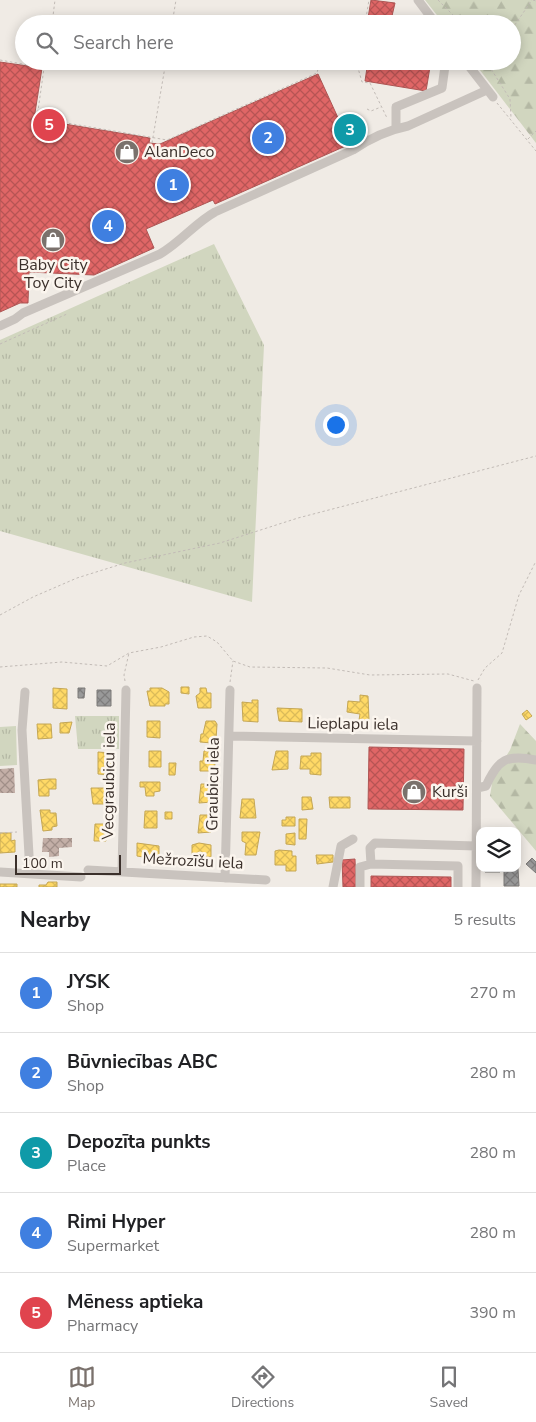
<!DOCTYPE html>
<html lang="en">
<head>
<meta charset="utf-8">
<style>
	body { margin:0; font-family:"Nunito Sans",sans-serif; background:#f6f6f6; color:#202124 }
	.controls { position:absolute; right:15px; bottom:15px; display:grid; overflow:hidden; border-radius:10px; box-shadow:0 2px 12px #0003 }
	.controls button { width:45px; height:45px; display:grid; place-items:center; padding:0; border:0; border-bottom:1px solid #e0e0e0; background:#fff; color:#202124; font:25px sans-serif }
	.scale { position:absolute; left:15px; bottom:12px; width:106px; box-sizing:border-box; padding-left:5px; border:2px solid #3b302b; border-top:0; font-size:14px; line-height:18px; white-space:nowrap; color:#3b302b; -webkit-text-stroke:4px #fbf5ee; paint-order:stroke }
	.you { position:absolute; left:335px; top:424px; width:18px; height:18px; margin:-12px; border:4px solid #fff; border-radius:50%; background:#1a73e8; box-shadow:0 0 0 8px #1a73e833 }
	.badge { display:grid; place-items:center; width:32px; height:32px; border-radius:50%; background:#7a716c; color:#fff; font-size:16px; font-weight:700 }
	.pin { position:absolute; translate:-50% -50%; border:2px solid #fff; box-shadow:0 1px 5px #0006 }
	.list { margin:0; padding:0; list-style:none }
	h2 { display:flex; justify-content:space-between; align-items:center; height:65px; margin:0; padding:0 20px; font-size:21px }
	h2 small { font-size:16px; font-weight:400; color:#757577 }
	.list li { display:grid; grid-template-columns:32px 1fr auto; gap:15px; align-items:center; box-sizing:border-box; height:80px; padding:0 20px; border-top:1px solid #e0e0e0 }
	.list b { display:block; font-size:19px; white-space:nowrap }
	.list p { margin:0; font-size:16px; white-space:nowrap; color:#757577 }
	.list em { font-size:16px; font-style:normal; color:#757577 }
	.icon { flex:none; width:28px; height:28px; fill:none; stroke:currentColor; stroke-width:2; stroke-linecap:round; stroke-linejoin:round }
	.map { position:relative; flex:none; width:536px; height:887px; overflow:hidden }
	.search { position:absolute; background:#fff; box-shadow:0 2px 12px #0003; left:15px; right:15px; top:15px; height:55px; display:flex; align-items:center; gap:12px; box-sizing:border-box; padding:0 18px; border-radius:28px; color:#757577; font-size:19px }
	.sheet { height:465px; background:#fff }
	nav { display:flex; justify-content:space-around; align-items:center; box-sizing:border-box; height:70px; border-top:1px solid #e0e0e0; background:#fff; font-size:14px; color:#757577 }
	nav a { display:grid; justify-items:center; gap:2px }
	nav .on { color:#7a716c }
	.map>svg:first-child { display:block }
	.grass { fill:url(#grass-tufts) }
	.forest { fill:url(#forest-firs) }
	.homes { fill:url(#homes-cross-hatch); stroke:#c4a654 }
	.shops { fill:url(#shops-cross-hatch); stroke:#ae5654 }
	.industry { fill:url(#industry-cross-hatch); stroke:#7d7a78 }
	.building { fill:url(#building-cross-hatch) }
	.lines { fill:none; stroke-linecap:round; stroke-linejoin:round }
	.path { stroke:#c2bbb6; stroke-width:1; stroke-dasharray:2.5 2.5; stroke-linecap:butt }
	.minor { stroke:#c9c3be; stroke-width:9 }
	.labels { text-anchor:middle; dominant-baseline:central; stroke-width:5; stroke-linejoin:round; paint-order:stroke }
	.poi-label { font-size:16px; fill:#3b302b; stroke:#fbf5ee; text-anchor:start }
	.street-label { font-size:16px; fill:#3b302b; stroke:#fbf5ee }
</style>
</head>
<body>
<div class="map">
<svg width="536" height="887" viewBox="0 0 536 887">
	<defs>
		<pattern id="grass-tufts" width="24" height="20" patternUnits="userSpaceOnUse" patternTransform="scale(1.25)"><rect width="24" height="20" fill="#d1d6bf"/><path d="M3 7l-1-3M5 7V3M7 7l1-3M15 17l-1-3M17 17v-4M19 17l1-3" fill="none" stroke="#b4b8a4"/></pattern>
		<pattern id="forest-firs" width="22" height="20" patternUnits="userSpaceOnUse" patternTransform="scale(1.25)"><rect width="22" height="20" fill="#d1d6bf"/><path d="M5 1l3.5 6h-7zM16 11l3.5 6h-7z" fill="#b4b8a4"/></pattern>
		<pattern id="homes-cross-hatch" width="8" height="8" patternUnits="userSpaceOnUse" patternTransform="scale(1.25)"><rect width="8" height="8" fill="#ffd966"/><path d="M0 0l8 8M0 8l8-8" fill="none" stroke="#dbbb59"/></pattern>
		<pattern id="shops-cross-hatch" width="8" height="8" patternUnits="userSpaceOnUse" patternTransform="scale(1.25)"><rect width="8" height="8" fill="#e06666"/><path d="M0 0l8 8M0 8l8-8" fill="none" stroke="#b75454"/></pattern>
		<pattern id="industry-cross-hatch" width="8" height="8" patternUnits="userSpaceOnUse" patternTransform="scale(1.25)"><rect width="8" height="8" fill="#999"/><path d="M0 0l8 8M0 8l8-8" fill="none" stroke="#7e7d7d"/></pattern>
		<pattern id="building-cross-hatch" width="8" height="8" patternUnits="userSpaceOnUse" patternTransform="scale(1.25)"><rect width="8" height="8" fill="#c3afa7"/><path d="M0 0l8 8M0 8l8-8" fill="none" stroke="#a08f88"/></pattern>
	</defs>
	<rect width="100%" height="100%" fill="#f0ebe5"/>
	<path class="grass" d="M214,244L264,345L252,602L0,531V340Z
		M75,716H119V749H78Z
		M16,726L17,765L0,766V727Z"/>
	<path class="forest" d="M425,0H536V143L473,61H512V24H444Z
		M520,724L536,741V851L490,796L493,777L510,750Z"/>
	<path class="homes" d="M181,687H189V694L181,693Z
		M53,688L67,689V709L53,708Z
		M150,688H162L169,692V704H165V706H150L147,691H150Z
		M200,688H206L207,693H211V708H198L196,696L200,693Z
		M360,695L368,696L369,720H359L360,714L347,712L348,701L360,702Z
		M252,700H258V722L243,721L242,702L252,703Z
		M277,708L302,709V722L279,721Z
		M527,710L532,716L526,720L522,714Z
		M147,721H160V738L147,737Z
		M206,721H215L217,724L216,740H212V743L200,742L201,734H203Z
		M72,722L69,733H60V723Z
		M37,724H51L52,738L38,739Z
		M149,751H161V767H149Z
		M204,751H213V756H216L214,771H200V761H203Z
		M276,751H288V769L272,770Z
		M98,752L111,753V775L98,774Z
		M311,753H321V775L310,774V769H300L301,756H311Z
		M169,763H176L175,775H169Z
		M49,779H56V789H49V796H39L38,780Z
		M140,782H160V791L154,792V796H146L145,787H140Z
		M201,784H212V802L199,803Z
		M91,788H110L111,804H93Z
		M302,797H311L313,809L302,810Z
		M329,797H350V808H330Z
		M242,799H254L256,818H240Z
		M40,810H50V813H56L57,826L52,827V830L43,831Z
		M145,811H157V828H144Z
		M165,812H172V819H165Z
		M200,815H211V832L198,833Z
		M286,817H295V826H282V820H286Z
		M299,819H307L306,839H299Z
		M95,824H107L106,841H94Z
		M242,832H260L256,855H245L246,843L242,841Z
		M0,833H11V841L15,840V852L0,853Z
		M295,833V845L286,844V834Z
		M137,843L159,846V856H155V859L137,856Z
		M199,843L211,845V857L192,856V845Z
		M279,850L292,851V856H296V871H286V865H275V851Z
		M316,855H333V862L317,864Z
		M48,882H57V887H39V885H46Z
		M0,884H17V887H0Z"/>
	<path class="shops" d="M371,0L395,3L392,16L423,21L422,24H367Z
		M368,61H431L426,91L365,81Z
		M0,62L42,68L34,119L150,138L149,143L160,144L318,74L350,144L215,204L213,200L146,229L154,248L94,275L29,272L28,303H20L0,312Z
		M350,123L355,135L350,138L344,126Z
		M369,747L464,749L463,810L368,809Z
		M355,859L356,887H343L342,860Z
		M371,876L451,877V887H371Z"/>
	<path class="industry" d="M78,688H85L84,698H78Z
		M97,690H111V706H97Z
		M517,852L519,886H504V868H517Z
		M532,858L536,862V873L526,864Z
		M485,868H500V872H485Z"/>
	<path class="building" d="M14,768L15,793H0V769Z
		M43,838H72V847L59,848V856L49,857V852H42Z"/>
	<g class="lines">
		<path class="path" d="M438,0L462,24
			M533,0L536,1
			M52,24L55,0
			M172,24L176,0
			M365,24L369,0
			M512,29L532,0
			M0,60L44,68
			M45,61L37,118L167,140L317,73L318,69L335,61
			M356,61L362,82L370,83L387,118
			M486,61L510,99L511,118
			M481,70L489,61
			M497,103L536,151
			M367,109L371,111L381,107
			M528,139L536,131
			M152,143L166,61
			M0,344L67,314
			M0,615L33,597L77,578L125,563L220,543L298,518L536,456
			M0,667L62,662L107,666L129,653L161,647L194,637L207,636L217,642L233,661L250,667L327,668L370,675L448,674L474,681
			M478,680L485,668L502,653L519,595L536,561
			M125,681L124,675L129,653
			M230,682L233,661
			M0,833L17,832"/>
		<path class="minor" d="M418,0L436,24
			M465,61L493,97
			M396,129V107L442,88L445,66L451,61
			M0,326L15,319L23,313L160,254C181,242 195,223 215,212L353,150C369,139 388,130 408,126L487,90
			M25,692L22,730L30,873
			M229,736L477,741
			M477,788L486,786C498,759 507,754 536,760
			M88,870L266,880
			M0,872L81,877
			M122,872L126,690
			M225,878L230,690
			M333,887L341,846L353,839
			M360,887V867L371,864
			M458,887V866L371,864L370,848L375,843L476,846
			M476,887L477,688"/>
	</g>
	<defs>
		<g id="shop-disc" transform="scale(1.25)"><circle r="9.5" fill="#7a716c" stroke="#fbf5ee"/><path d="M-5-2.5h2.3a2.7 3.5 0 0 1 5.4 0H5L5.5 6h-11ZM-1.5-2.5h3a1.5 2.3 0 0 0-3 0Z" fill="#fff"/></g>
	</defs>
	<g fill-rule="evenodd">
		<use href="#shop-disc" x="127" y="152"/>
		<use href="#shop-disc" x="53" y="240"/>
		<use href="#shop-disc" x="414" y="792"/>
	</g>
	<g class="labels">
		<g class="poi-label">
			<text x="144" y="152">AlanDeco</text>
			<text x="53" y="265" text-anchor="middle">Baby City<tspan x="53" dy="18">Toy City</tspan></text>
			<text x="432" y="792">Kurši</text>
		</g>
		<g class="street-label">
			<text transform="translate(353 724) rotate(1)">Lieplapu iela</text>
			<text transform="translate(109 781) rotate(-89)">Vecgraubicu iela</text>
			<text transform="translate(213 784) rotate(-89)">Graubicu iela</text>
			<text transform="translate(193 861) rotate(3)">Mežrozīšu iela</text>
		</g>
	</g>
</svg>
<div class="controls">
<button><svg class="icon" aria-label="layers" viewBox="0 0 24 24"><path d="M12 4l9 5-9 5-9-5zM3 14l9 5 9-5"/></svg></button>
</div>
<div class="scale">100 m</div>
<div class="you"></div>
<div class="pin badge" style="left:173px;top:185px;background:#3f7fe0">1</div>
<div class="pin badge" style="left:268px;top:138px;background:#3f7fe0">2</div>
<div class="pin badge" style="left:350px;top:130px;background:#0f9aa8">3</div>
<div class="pin badge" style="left:108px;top:226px;background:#3f7fe0">4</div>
<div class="pin badge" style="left:49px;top:125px;background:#e0444e">5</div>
<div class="search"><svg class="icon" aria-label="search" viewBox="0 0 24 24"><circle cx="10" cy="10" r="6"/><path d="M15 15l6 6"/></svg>Search here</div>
</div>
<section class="sheet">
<h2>Nearby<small>5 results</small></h2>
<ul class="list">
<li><span class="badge" style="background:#3f7fe0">1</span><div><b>JYSK</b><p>Shop</p></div><em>270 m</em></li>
<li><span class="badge" style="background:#3f7fe0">2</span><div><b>Būvniecības ABC</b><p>Shop</p></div><em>280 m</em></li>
<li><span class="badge" style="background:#0f9aa8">3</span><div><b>Depozīta punkts</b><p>Place</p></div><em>280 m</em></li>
<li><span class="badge" style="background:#3f7fe0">4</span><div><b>Rimi Hyper</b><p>Supermarket</p></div><em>280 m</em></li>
<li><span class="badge" style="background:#e0444e">5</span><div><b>Mēness aptieka</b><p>Pharmacy</p></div><em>390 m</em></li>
</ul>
</section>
<nav>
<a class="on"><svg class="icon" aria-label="map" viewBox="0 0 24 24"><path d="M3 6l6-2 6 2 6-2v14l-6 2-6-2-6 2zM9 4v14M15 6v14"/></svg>Map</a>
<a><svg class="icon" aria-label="directions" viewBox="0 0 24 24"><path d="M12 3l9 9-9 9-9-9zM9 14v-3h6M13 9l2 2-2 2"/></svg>Directions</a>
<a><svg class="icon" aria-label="saved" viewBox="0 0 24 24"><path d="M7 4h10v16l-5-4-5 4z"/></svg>Saved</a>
</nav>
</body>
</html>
